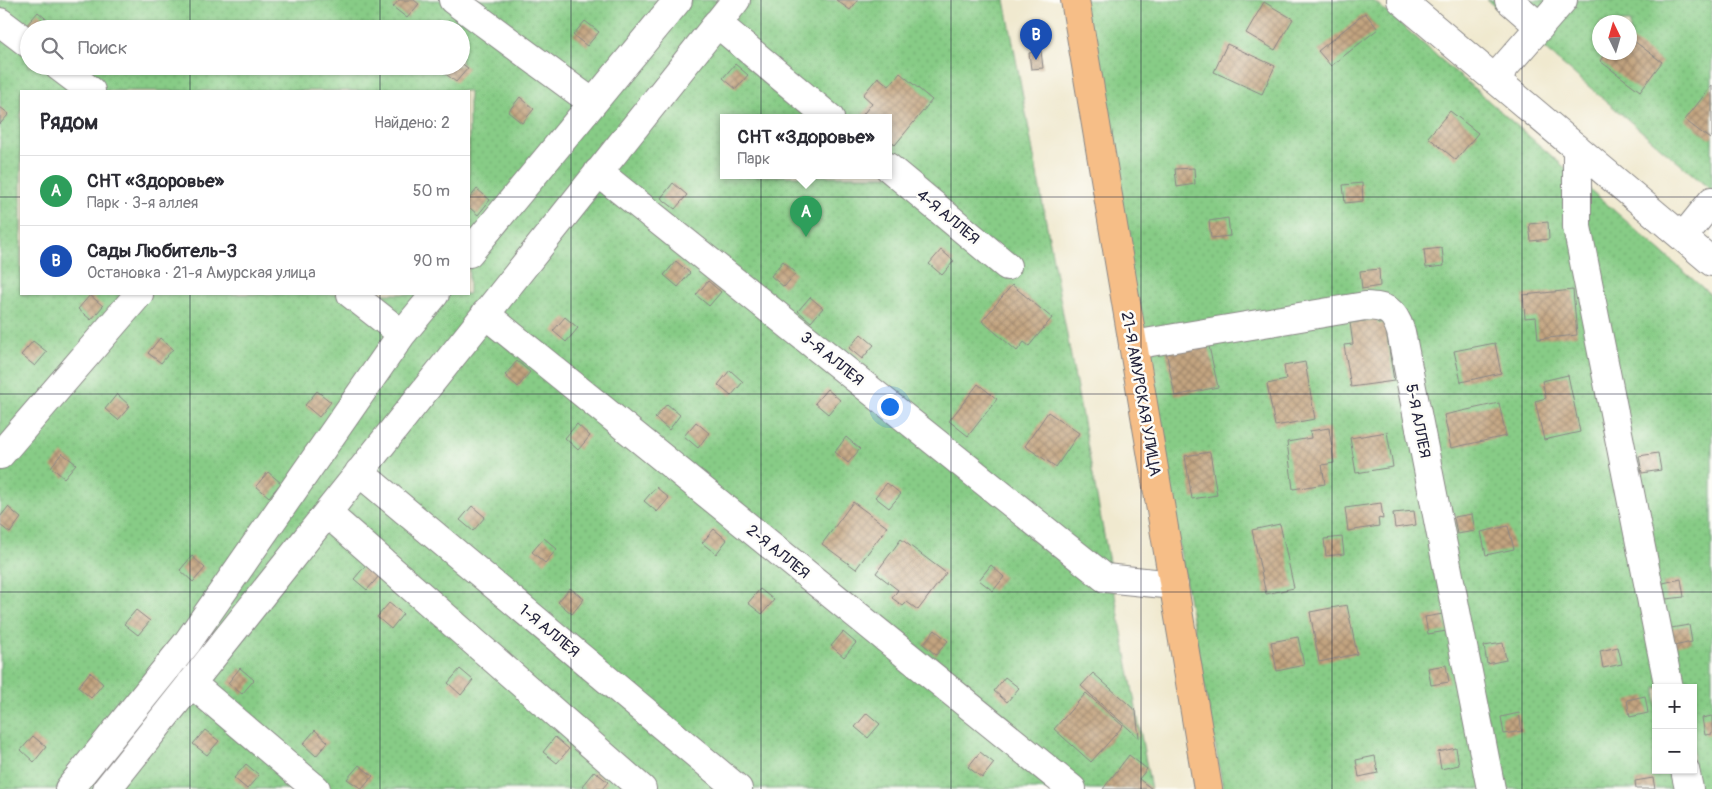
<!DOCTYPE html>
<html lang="ru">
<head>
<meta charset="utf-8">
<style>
	body { margin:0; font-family:Pangolin,sans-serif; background:#f2f2f3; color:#2b2b33 }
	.controls { position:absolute; right:15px; bottom:15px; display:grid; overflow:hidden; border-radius:0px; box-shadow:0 1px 4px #0004 }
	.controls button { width:45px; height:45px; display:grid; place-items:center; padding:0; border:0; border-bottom:1px solid #e1e1e2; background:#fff; color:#2b2b33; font:25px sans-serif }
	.compass { position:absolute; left:1592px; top:15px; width:45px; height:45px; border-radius:50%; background:#fff; box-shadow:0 1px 4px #0004; rotate:355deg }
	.you { position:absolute; left:889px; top:406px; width:18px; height:18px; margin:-12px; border:4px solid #fff; border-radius:50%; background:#1a73e8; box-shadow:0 0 0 8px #1a73e833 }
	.badge { display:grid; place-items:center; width:32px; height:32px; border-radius:50%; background:#7c3aed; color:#fff; font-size:16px; font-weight:700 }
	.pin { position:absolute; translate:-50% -41px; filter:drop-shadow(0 1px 2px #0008) }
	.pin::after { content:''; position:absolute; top:26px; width:18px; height:15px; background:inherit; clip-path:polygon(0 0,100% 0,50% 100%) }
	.popup { position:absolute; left:720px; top:114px; width:172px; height:65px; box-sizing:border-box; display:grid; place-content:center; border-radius:0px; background:#fff; filter:drop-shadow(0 1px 4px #0005); font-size:16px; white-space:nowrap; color:#7c7c81 }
	.popup b { font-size:19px; color:#2b2b33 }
	.popup::after { content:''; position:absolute; left:50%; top:100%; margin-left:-10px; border:10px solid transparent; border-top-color:#fff }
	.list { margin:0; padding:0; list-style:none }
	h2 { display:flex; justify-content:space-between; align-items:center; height:65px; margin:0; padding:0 20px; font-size:21px }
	h2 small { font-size:16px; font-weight:400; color:#7c7c81 }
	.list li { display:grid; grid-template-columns:32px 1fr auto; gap:15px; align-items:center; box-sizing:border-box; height:70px; padding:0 20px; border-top:1px solid #e1e1e2 }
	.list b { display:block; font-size:19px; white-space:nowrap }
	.list p { margin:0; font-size:16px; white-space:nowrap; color:#7c7c81 }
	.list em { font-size:16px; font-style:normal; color:#7c7c81 }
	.icon { flex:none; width:28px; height:28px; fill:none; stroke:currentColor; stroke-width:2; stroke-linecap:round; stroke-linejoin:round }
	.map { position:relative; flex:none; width:1712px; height:789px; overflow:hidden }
	.search { position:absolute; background:#fff; box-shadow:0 1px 4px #0004; left:20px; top:20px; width:450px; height:55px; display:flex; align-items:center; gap:12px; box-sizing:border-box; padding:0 18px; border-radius:28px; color:#7c7c81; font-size:19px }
	.panel { position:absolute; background:#fff; box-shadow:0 1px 4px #0004; left:20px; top:90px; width:450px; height:205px; border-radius:0px }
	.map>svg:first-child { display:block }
	.garden { fill:url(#garden-dots); stroke:#547760; fill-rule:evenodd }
	.building { fill:url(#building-cross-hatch) }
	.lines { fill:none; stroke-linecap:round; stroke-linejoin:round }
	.minor-casing { stroke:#898685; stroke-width:30 }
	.major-casing { stroke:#898685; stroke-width:30 }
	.minor { stroke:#fff; stroke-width:28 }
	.major { stroke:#f6be87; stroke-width:28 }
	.grid { fill:none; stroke:#22223b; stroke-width:1; stroke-opacity:0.55 }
	.labels { text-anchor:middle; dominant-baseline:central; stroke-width:5; stroke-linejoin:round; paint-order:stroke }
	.street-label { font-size:16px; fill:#22223b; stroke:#fdfcf7 }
</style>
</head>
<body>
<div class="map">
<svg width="1712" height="789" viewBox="0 0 1712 789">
	<defs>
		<pattern id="garden-dots" width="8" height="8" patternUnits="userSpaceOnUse" patternTransform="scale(1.25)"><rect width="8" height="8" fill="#87cc86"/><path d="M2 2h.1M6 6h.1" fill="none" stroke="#74af75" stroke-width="1.8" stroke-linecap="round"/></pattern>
		<pattern id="building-cross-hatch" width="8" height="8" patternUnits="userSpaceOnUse" patternTransform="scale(1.25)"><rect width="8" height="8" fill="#c3a480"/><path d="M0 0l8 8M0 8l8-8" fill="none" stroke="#9e856a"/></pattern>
	</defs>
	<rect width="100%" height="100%" fill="#fdfcf7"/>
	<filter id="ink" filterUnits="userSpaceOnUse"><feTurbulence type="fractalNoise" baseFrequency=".02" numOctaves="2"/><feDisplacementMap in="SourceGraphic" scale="10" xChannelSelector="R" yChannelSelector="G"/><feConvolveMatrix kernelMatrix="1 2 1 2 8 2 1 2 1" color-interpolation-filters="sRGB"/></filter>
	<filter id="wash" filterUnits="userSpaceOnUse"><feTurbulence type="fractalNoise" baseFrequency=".0096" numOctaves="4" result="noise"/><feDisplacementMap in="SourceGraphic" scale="20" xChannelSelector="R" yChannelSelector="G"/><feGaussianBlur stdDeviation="1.12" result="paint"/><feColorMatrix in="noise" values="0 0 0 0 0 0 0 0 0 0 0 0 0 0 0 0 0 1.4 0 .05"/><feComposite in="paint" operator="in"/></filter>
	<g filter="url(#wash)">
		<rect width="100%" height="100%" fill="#f0e9cf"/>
		<path class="garden" d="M0,0H1005L1151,789H0ZM29,29H461V66H29ZM21,91H469V294H21ZM724,118H888V176H724Z
			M1080,0H1373L1712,296V789H1223ZM1656,688H1693V770H1656Z
			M1487,0H1712V191ZM1600,22H1630V52H1600Z"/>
		<g id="blocks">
			<path class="building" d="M399,0H414L419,4L407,18L393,7Z
				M836,0H858L850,10Z
				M1264,2L1293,19L1275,50L1246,33Z
				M38,12L51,23L46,29H30L26,26Z
				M1365,13L1378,29L1331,66L1318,51Z
				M585,21L599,32L587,46L573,35Z
				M1630,38L1662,62L1640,91L1600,61L1606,52H1630Z
				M1227,44L1275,66L1262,94L1214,72Z
				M1041,51L1043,68L1031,69L1029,53Z
				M461,63L468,68L456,82L442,71L446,66H461Z
				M735,64L748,75L736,89L723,78Z
				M900,73L932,100L895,145L888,140V118L861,117L872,103L863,95L878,77L889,86Z
				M1712,85V136L1710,139L1685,120Z
				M520,97L534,109L522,123L508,112Z
				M0,107L9,114L0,124Z
				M1450,111L1478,133L1456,160L1428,137Z
				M1194,168L1195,184L1177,187L1175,169Z
				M673,183L687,195L675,209L661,198Z
				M1362,183L1363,201L1345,203L1343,185Z
				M477,189L490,200L478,215L469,207V199Z
				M1228,218L1230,236L1211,238L1209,221Z
				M1548,222L1549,239L1531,241L1529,224Z
				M1442,248L1444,266L1426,268L1424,250Z
				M941,250L954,261L942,275L929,264Z
				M676,261L690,273L678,287L664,275Z
				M783,261L796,273L784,287L771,276Z
				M1379,269L1380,286L1362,289L1360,271Z
				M708,281L721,292L709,306L696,295Z
				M1012,285L1052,318L1029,346L1024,342L1017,351L982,321Z
				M1573,290L1577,335L1538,339L1536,317L1525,318L1523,295Z
				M90,295L103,306L91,320L78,309Z
				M810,297L823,308L811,322L798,311Z
				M565,317L578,328L566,342L553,331Z
				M1377,319L1378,324L1385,323L1394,381L1351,387L1344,345L1353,344L1350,323Z
				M861,334L874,345L862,359L849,348Z
				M160,338L173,349L161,363L148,353Z
				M33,341L47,352L35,366L21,355Z
				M1208,342L1218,387L1175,396L1166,351Z
				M1495,343L1501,373L1461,382L1454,351Z
				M517,361L530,372L518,387L505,375Z
				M1305,362L1315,419L1275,426L1267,384L1286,380L1284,366Z
				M730,370L743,382L731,396L718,385Z
				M1568,375L1580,432L1544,440L1535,401L1546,398L1542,381Z
				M978,384L997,399L968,436L949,421Z
				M827,389L840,400L828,414L815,403Z
				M317,391L331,402L319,417L305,405Z
				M117,394L130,406L118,420L105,409Z
				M1499,403L1506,436L1451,448L1444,415Z
				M667,404L680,415L669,430L655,418Z
				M1048,412L1079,433L1056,467L1025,446Z
				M696,422L709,433L698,448L684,436Z
				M577,424L590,436L578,450L565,438Z
				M1329,428L1334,463L1322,465L1325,484L1293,489L1287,442L1311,438L1310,431Z
				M1387,432L1393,467L1356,473L1350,438Z
				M846,437L860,449L848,463L835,452Z
				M1210,452L1217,495L1192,499L1185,456Z
				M62,453L76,464L64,478L51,467Z
				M1658,453L1661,470L1642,473L1639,456Z
				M268,472L281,483L269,497L256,486Z
				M887,483L901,494L889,508L875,497Z
				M656,487L669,498L657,512L644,501Z
				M853,502L887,527L856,569L822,544Z
				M1381,503L1383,519L1378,518L1379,526L1348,531L1345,508Z
				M472,506L485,517L473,531L460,520Z
				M8,507L21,518L10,533L0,525V517Z
				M1414,511L1416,525L1395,528L1393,513Z
				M1472,514L1475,531L1457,534L1454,517Z
				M1280,524L1294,588L1266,594L1252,530Z
				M1508,526L1514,549L1486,555L1481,532Z
				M714,529L727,540L716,554L702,543Z
				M1342,537L1344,554L1326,556L1324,539Z
				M544,538L557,549L545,563L532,552Z
				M901,539L946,573L918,610L907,602L903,606L892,598L898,590L876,573Z
				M192,556L205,568L193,582L180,570Z
				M366,565L379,576L367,590L354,579Z
				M991,565L1004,577L993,591L979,580Z
				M1681,579L1684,597L1666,599L1663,583Z
				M570,588L584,599L572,614L558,602Z
				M760,589L774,600L762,614L748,603Z
				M389,603L403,614L391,629L377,617Z
				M1347,605L1357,654L1319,662L1310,612Z
				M136,610L150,621L138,635L124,624Z
				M1443,614L1447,631L1428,634L1425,617Z
				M1689,625L1692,642L1674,646L1671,628Z
				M935,630L948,641L936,655L923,644Z
				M843,632L856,643L844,657L831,646Z
				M1298,637L1304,665L1277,671L1271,642Z
				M1503,643L1506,660L1487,664L1484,646Z
				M1618,647L1622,664L1603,668L1600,651Z
				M1446,665L1449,682L1431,685L1428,668Z
				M240,668L254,680L242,694L228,683Z
				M460,669L473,680L461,695L448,683Z
				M90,672L103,684L91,698L78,687Z
				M1093,673L1136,711L1139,738L1081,686Z
				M1005,677L1019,688L1007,702L994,691Z
				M1086,693L1123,726L1091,762L1054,729Z
				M1645,696L1648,713L1630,717L1627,700Z
				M867,713L880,724L868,738L855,727Z
				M1519,713L1522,731L1504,734L1501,717Z
				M1712,716V734L1705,735L1702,718Z
				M205,730L219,741L207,755L193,744Z
				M315,730L328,742L316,756L303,744Z
				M33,736L46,747L34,762L21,750Z
				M555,737L569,749L557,763L543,752Z
				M1456,748L1459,765L1441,769L1438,752Z
				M980,752L994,763L982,778L968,767Z
				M1129,755L1147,769L1139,779L1152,789H1103Z
				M1375,756L1378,773L1359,777L1356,760Z
				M246,764L259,775L247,789L234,778Z
				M359,765L373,776L362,789L347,779Z
				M594,771L608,782L602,789H587L582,786Z
				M1653,778L1655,789H1636L1635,781Z"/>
		</g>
	</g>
	<g filter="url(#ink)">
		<use href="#blocks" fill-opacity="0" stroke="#898685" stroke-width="1"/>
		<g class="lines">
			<g class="minor-casing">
				<path id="minor" d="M453,0L593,103
					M1401,0L1712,262
					M1509,0L1540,27
					M0,22L29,44
					M717,23L830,118
					M58,66L91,91
					M1494,79L1563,0
					M1577,148V227L1669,688
					M888,167L1007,266
					M598,172L1105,578L1174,585
					M1683,237L1712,201
					M469,253L678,0
					M351,294L402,334
					M485,314L1072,789
					M1133,345L1365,306C1388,307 1394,310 1401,332L1491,789
					M0,455L139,294
					M359,472L738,789
					M327,513L642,789
					M191,683L316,789
					M1685,770L1689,789
					M69,789L187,643L402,334L435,294
					M107,789L736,0"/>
			</g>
			<g class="major-casing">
				<path id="major" d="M1075,0L1208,789"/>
			</g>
			<use href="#minor" class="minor"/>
			<use href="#major" class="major"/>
		</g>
	</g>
	<path class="grid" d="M190,0V29M380,0V29M571,0V789M761,0V789M951,0V789M1141,0V789M1332,0V789M1522,0V789M190,66V91M380,66V91M0,197H21M469,197H1712M190,294V789M380,294V789M0,394H1712M0,592H1712"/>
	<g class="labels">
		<g class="street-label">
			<text transform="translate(948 217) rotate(40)">4-Я АЛЛЕЯ</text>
			<text transform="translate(832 359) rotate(39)">3-Я АЛЛЕЯ</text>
			<text transform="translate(1141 394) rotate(80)">21-Я АМУРСКАЯ УЛИЦА</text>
			<text transform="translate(1418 421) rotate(79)">5-Я АЛЛЕЯ</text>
			<text transform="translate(778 552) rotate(39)">2-Я АЛЛЕЯ</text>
			<text transform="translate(549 631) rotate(40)">1-Я АЛЛЕЯ</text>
		</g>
	</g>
</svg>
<div class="controls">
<button>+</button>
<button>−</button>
</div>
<svg class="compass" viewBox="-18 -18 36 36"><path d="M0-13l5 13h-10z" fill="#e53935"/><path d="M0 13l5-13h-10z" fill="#7c7c81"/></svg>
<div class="you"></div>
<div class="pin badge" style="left:806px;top:237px;background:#2e9e5b">A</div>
<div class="popup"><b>СНТ «Здоровье»</b>Парк</div>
<div class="pin badge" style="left:1036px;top:60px;background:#1a4fb4">B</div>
<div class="search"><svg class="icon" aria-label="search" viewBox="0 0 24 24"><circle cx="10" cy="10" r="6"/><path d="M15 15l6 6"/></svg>Поиск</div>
<section class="panel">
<h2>Рядом<small>Найдено: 2</small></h2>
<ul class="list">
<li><span class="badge" style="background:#2e9e5b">A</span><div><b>СНТ «Здоровье»</b><p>Парк · 3-я аллея</p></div><em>50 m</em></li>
<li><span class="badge" style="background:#1a4fb4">B</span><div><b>Сады Любитель-3</b><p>Остановка · 21-я Амурская улица</p></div><em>90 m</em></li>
</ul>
</section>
</div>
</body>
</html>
